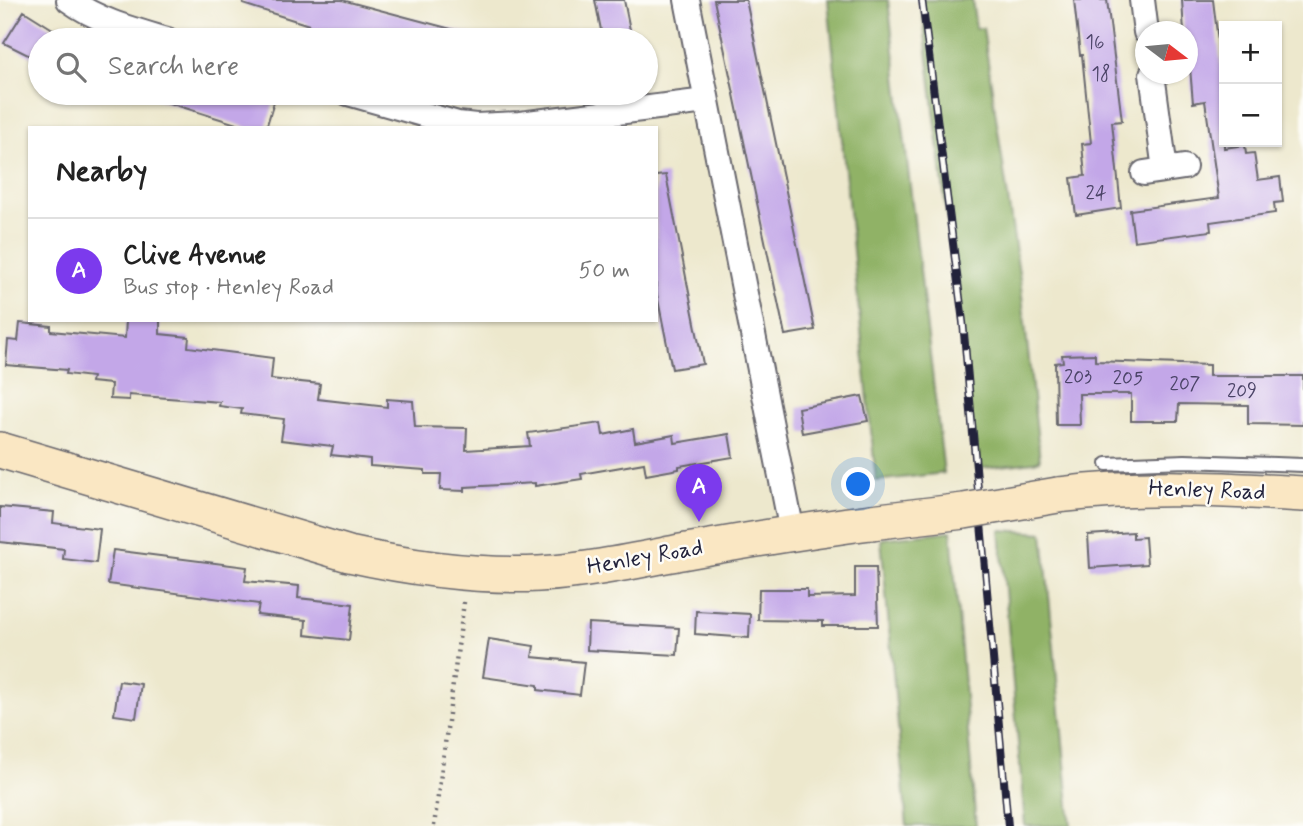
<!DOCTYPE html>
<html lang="en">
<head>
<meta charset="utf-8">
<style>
	body { margin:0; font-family:Mynerve,sans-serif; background:#f2f2f2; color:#222 }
	.controls { position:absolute; right:21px; top:21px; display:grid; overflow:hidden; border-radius:0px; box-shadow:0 2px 5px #0004 }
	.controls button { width:63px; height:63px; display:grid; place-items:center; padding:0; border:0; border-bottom:2px solid #e0e0e0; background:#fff; color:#222; font:35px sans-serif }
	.compass { position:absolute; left:1135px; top:21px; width:63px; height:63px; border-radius:50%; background:#fff; box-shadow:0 2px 5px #0004; rotate:106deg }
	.you { position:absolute; left:859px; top:485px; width:24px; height:24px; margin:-18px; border:5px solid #fff; border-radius:50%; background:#1a73e8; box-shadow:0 0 0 10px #1a73e833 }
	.badge { display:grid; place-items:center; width:46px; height:46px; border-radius:50%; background:#7c3aed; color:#fff; font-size:23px; font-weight:700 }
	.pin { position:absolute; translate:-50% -58px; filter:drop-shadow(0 2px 4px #0008) }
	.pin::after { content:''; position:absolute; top:37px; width:24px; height:21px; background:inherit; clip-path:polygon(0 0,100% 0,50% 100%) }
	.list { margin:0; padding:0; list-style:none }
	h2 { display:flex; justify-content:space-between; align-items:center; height:91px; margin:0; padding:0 28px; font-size:30px }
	h2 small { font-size:23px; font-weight:400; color:#767676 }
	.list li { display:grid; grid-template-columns:46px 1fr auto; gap:21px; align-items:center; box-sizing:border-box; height:105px; padding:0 28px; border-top:2px solid #e0e0e0 }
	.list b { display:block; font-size:26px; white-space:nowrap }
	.list p { margin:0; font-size:23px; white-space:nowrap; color:#767676 }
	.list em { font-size:23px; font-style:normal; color:#767676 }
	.icon { flex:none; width:38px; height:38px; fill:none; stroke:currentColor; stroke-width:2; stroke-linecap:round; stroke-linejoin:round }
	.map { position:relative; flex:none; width:1303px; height:826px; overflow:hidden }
	.search { position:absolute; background:#fff; box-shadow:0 2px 5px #0004; left:28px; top:28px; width:630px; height:77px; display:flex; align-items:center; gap:18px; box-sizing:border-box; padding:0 24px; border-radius:38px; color:#767676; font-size:26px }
	.panel { position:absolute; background:#fff; box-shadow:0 2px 5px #0004; left:28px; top:126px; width:630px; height:196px; border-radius:0px }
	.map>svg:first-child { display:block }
	.forest { fill:#90b266; stroke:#596a50; stroke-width:2 }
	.building { fill:#c3a7e8 }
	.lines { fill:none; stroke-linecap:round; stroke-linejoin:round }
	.lane-casing { stroke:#69676e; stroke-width:16 }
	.street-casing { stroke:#69676e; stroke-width:28 }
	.secondary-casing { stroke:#69676e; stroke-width:38 }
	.path { stroke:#69676e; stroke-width:4.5; stroke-dasharray:2 5; stroke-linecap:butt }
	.lane { stroke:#fff; stroke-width:12 }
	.street { stroke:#fff; stroke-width:24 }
	.secondary { stroke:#fae7c3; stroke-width:35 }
	.rail-casing { stroke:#22223b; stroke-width:8 }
	.rail { stroke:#fdfcf7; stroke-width:5; stroke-dasharray:16; stroke-linecap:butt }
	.secondary-bridge-casing { stroke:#69676e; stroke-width:38; stroke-linecap:butt }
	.secondary-bridge { stroke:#fae7c3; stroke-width:35 }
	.labels { text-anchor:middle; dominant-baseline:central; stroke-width:5; stroke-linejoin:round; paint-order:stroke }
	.number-label { font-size:19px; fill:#4a4366 }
	.street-label { font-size:23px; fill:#22223b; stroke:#fdfcf7 }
</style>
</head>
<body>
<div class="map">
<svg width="1303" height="826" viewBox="0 0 1303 826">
	<rect width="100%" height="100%" fill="#fdfcf7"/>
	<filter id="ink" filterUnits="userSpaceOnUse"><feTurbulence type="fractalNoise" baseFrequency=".0143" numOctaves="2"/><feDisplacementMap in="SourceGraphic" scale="14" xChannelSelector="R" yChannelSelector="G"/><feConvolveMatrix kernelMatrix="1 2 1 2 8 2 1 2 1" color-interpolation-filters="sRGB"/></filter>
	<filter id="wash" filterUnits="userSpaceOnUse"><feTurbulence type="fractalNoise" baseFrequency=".00686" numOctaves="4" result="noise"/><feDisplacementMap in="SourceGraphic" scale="28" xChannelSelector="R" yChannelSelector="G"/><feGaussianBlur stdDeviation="1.57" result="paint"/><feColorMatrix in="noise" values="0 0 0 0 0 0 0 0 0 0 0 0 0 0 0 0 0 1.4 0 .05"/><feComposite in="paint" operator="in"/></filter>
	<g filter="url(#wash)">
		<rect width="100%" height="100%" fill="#ede8cd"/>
		<path class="forest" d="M828,0H888L944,473L876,481Z
			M921,0H972L976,28H983L1021,287L1040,460L1034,462L977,469Z
			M1000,530L1043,533L1071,826H1025Z
			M951,531L976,826H907L881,539Z"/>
		<g id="blocks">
			<path class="building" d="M244,0H342L470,34L469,40H344L307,30L309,25L243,4Z
				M595,0H624L632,40H603Z
				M714,0H746L815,330L785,335Z
				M1074,0H1107L1122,121L1112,122L1121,208L1076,215L1071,178L1085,176L1082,144L1091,143L1082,55H1080Z
				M1182,0H1213L1224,91V148L1245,145L1246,154L1254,153L1258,180L1280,177L1283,202L1274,203L1275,213L1210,222L1211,231L1134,241L1130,210L1219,198L1205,101L1193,103L1187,32H1184Z
				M24,11L70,40H40V61L4,43Z
				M151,93H242L274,102L266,128H249L150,97Z
				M666,175L703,364L672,369L656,290V176Z
				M126,320H160V334L189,337L188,347L273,358L271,379L320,384L318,399L387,407V399L413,401L415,427L467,428L466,450L530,446L528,433L601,423L603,435L633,429L635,442L674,435L675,443L729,434L733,457L679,466V469L646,475L644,463L581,474L582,479L535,486V483L465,487V491L440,490L441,474H425V470L370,466V459L331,455L333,446L281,440L284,419L241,414L242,409L219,406L220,402L129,395V400L110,399L111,384L91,382L92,377L66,374L67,370L6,365L8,340L18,341L20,323L51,326V331L125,338Z
				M1095,354V361L1209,365V376H1303V425L1248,424V405L1179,404L1178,421H1131V394H1079L1080,425H1056L1055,363L1063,362L1062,355Z
				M862,396L868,421L802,433L798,408Z
				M0,507L54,512L53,523L100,529L96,563L63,559L64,549L0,542Z
				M1133,532V538L1145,537L1147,564L1090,568L1088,535Z
				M113,550L247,567L245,581L299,586L298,598L353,604L349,640L305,635L306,620L257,615L259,604L108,584Z
				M855,567H876L878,626H823V621L758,620L759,589H807V597L855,596Z
				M696,611L750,614L749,638L695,634Z
				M588,623L679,628L677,655L587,650Z
				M489,639L534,646L532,657L584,662L580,695L538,690V685L483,677Z
				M119,681L141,684L136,718L114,715Z"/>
		</g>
	</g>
	<g filter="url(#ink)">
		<use href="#blocks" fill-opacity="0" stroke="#69676e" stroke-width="2"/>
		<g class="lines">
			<g class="lane-casing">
				<path id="lane" d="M1107,464L1185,461L1303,465"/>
			</g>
			<g class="street-casing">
				<path id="street" d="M69,0C98,21 133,30 167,40
					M687,0L792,532
					M1142,0L1146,32
					M1152,74L1165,170
					M348,93L458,124L476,126L520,124L706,101
					M1144,173L1184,167"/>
			</g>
			<g class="secondary-casing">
				<path id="secondary" d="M0,450L349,554C412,568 474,577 539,574C587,571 634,561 681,552C744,541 807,530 871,522
					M1058,495C1140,485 1221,489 1303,494"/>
			</g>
			<path class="path" d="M434,826L464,602"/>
			<use href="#lane" class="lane"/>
			<use href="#street" class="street"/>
			<use href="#secondary" class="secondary"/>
			<g class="rail-casing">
				<path id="rail" d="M922,0L963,322L1008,826"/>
			</g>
			<use href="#rail" class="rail"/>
			<g class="secondary-bridge-casing">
				<path id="secondary-bridge" d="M871,522L964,511L1058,495"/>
			</g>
			<use href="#secondary-bridge" class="secondary-bridge"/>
		</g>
	</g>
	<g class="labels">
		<g class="number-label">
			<text x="1095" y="42">16</text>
			<text x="1101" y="74">18</text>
			<text x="1096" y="193">24</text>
			<text x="1078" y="377">203</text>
			<text x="1128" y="378">205</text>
			<text x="1185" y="384">207</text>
			<text x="1242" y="391">209</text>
		</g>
		<g class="street-label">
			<text transform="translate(1207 491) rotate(2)">Henley Road</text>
			<text transform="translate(645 558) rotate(-10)">Henley Road</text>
		</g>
	</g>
</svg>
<div class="controls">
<button>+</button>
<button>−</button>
</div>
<svg class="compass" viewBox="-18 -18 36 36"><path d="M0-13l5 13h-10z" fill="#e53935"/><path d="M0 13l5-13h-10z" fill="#767676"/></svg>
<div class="you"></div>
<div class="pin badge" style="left:699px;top:522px">A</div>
<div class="search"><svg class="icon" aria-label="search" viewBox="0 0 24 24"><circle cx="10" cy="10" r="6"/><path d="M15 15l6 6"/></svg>Search here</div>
<section class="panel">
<h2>Nearby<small></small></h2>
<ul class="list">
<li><span class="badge">A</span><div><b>Clive Avenue</b><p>Bus stop · Henley Road</p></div><em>50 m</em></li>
</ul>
</section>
</div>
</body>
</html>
